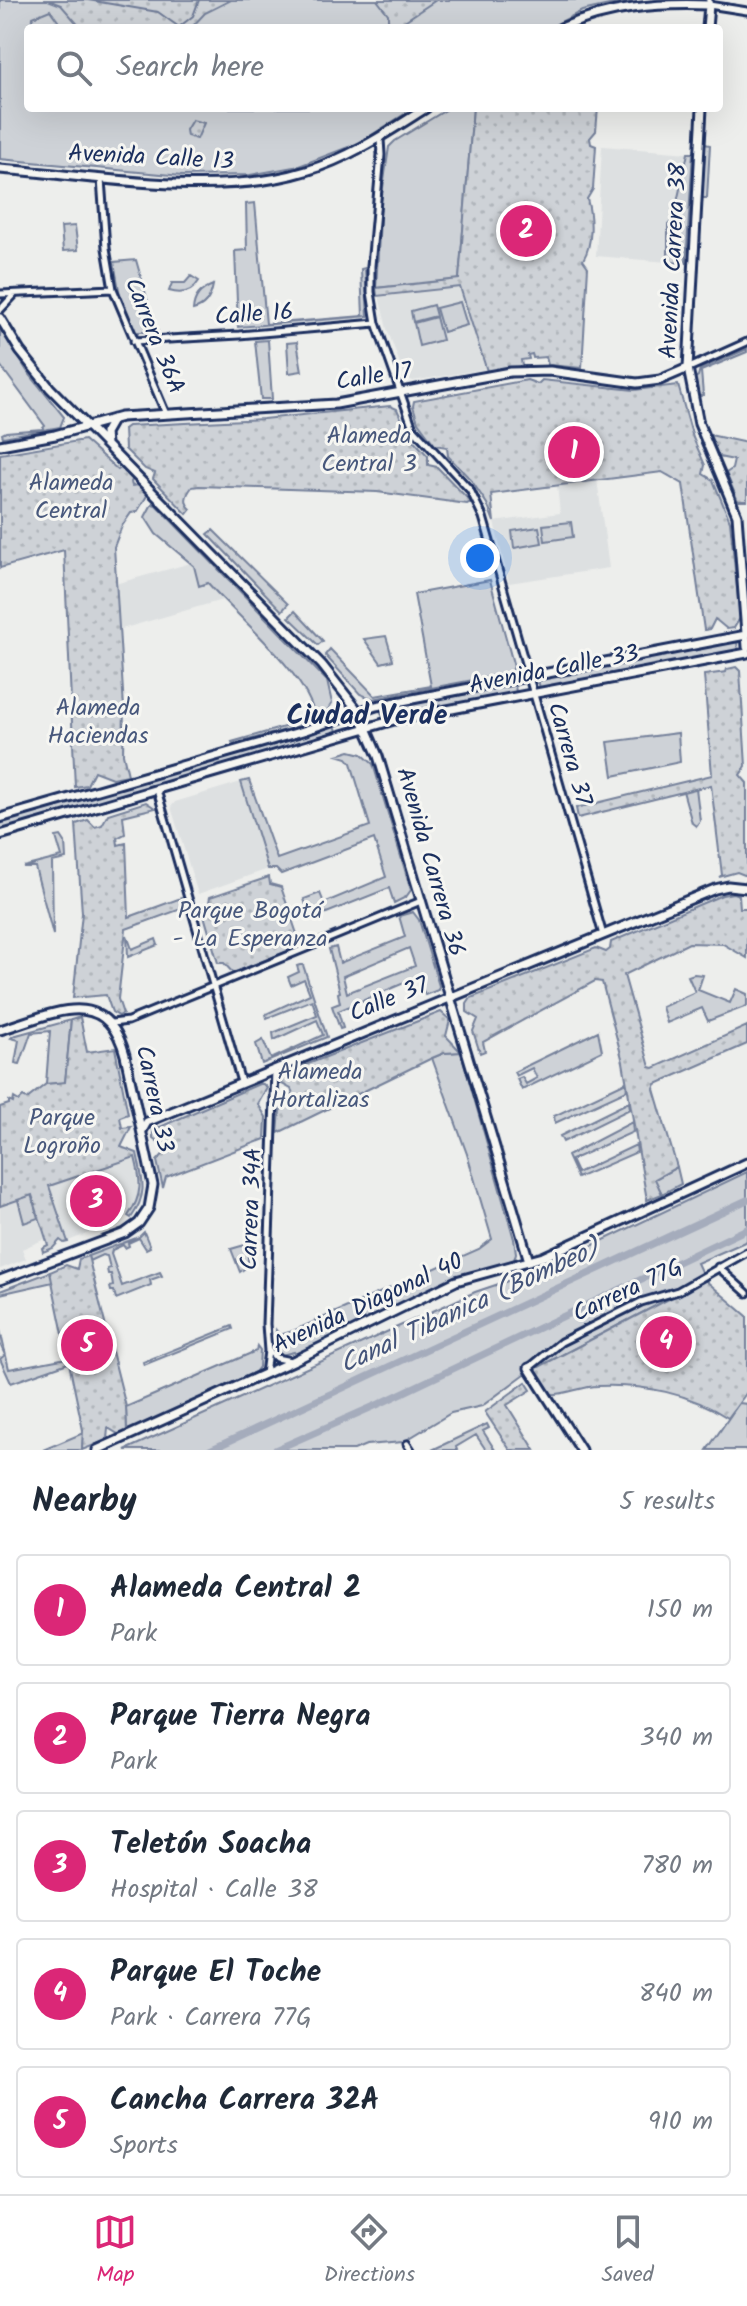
<!DOCTYPE html>
<html lang="en">
<head>
<meta charset="utf-8">
<style>
	body { margin:0; font-family:Kalam,sans-serif; background:#f6f6f7; color:#1f2937 }
	.you { position:absolute; left:480px; top:558px; width:28px; height:28px; margin:-20px; border:6px solid #fff; border-radius:50%; background:#1a73e8; box-shadow:0 0 0 12px #1a73e833 }
	.badge { display:grid; place-items:center; width:52px; height:52px; border-radius:50%; background:#db2777; color:#fff; font-size:26px; font-weight:700 }
	.pin { position:absolute; translate:-50% -50%; border:4px solid #fff; box-shadow:0 2px 8px #0006 }
	.list { margin:0; padding:0; list-style:none }
	h2 { display:flex; justify-content:space-between; align-items:center; height:104px; margin:0; padding:0 32px; font-size:34px }
	h2 small { font-size:26px; font-weight:400; color:#747a83 }
	.list li { display:grid; grid-template-columns:52px 1fr auto; gap:24px; align-items:center; box-sizing:border-box; height:112px; margin:0 16px 16px; padding:0 16px; border:2px solid #e0e1e3; border-radius:8px }
	.list b { display:block; font-size:30px; white-space:nowrap }
	.list p { margin:0; font-size:26px; white-space:nowrap; color:#747a83 }
	.list em { font-size:26px; font-style:normal; color:#747a83 }
	.icon { flex:none; width:44px; height:44px; fill:none; stroke:currentColor; stroke-width:2; stroke-linecap:round; stroke-linejoin:round }
	.map { position:relative; flex:none; width:747px; height:1450px; overflow:hidden }
	.search { position:absolute; background:#fff; box-shadow:0 8px 32px #0002; left:24px; right:24px; top:24px; height:88px; display:flex; align-items:center; gap:20px; box-sizing:border-box; padding:0 28px; border-radius:8px; color:#747a83; font-size:30px }
	.sheet { height:744px; background:#fff }
	nav { display:flex; justify-content:space-around; align-items:center; box-sizing:border-box; height:112px; border-top:2px solid #e0e1e3; background:#fff; font-size:22px; color:#747a83 }
	nav a { display:grid; justify-items:center; gap:4px }
	nav .on { color:#db2777 }
	.map>svg:first-child { display:block }
	.built { fill:#dde0e1 }
	.grass { fill:#ced2d7; stroke:#74809a; stroke-width:2; fill-rule:evenodd }
	.forest { fill:url(#forest-crowns); stroke:#74809a; stroke-width:2 }
	.park { fill:url(#park-dots); stroke:#74809a; stroke-width:2 }
	.lines { fill:none; stroke-linecap:round; stroke-linejoin:round }
	.stream { stroke:#6e7a96; stroke-width:2 }
	.canal { stroke:#a5acbc; stroke-width:7 }
	.street-casing { stroke:#1b2f5e; stroke-width:11 }
	.secondary-casing { stroke:#1b2f5e; stroke-width:13 }
	.street { stroke:#f6f6f2; stroke-width:5 }
	.secondary { stroke:#f6f6f2; stroke-width:7 }
	.labels { text-anchor:middle; dominant-baseline:central; stroke-width:6; stroke-linejoin:round; paint-order:stroke }
	.street-label { font-size:24px; fill:#1b2f5e; stroke:#f6f6f2 }
	.park-label { font-size:24px; fill:#48587c; stroke:#f6f6f2 }
	.water-label { font-size:26px; font-style:italic; fill:#44547a; stroke:#f6f6f2 }
	.quarter-label { font-size:28px; font-weight:bold; fill:#1b2f5e; stroke:#f6f6f2 }
</style>
</head>
<body>
<div class="map">
<svg width="747" height="1450" viewBox="0 0 747 1450">
	<defs>
		<pattern id="forest-crowns" width="20" height="18" patternUnits="userSpaceOnUse" patternTransform="scale(2)"><rect width="20" height="18" fill="#ced2d7"/><path d="M2 6a3 3 0 1 1 6 0M12 15a3 3 0 1 1 6 0" fill="none" stroke="#b0b5bb"/></pattern>
		<pattern id="park-dots" width="8" height="8" patternUnits="userSpaceOnUse" patternTransform="scale(2)"><rect width="8" height="8" fill="#ced2d7"/><path d="M2 2h.1M6 6h.1" fill="none" stroke="#b0b5bb" stroke-width="1.8" stroke-linecap="round"/></pattern>
	</defs>
	<rect width="100%" height="100%" fill="#edeeec"/>
	<filter id="ink" filterUnits="userSpaceOnUse"><feTurbulence type="fractalNoise" baseFrequency=".0125" numOctaves="2"/><feDisplacementMap in="SourceGraphic" scale="16" xChannelSelector="R" yChannelSelector="G"/><feConvolveMatrix kernelMatrix="1 2 1 2 8 2 1 2 1" color-interpolation-filters="sRGB"/></filter>
	<g filter="url(#ink)">
		<path class="built" d="M602,146L688,153L672,220L668,225V262L596,256Z
			M460,287L486,369L413,381L405,377L387,329L379,296Z
			M597,479L609,568L509,583L494,522L560,513L557,485Z
			M191,563L222,600L118,630L115,584Z
			M241,782L268,869L198,894L171,807L175,802Z
			M135,1156L139,1198L128,1216L120,1207L114,1209L118,1222L68,1241L49,1186Z
			M31,1194L45,1239L22,1249L26,1259L0,1269V1206Z"/>
		<path class="grass" d="M0,0H632L582,11L549,28H28V108H414L359,143L299,166L250,175L182,176L0,159Z
			M449,108H473L459,280L376,288L381,201L389,147L395,141Z
			M705,144L710,145L707,198H702Z
			M688,153H693L686,263L668,262V225L673,220Z
			M255,203L266,324L363,316L361,269L365,268L368,316L238,327L235,251L247,250L246,204Z
			M75,226L78,250L63,251L61,227Z
			M136,260L154,323L158,332H135L120,296L114,262Z
			M191,276L199,281C192,293 182,295 169,291L172,283H185Z
			M213,285C211,297 206,307 193,310C194,297 200,290 213,285Z
			M460,302L467,325L443,332L436,308Z
			M433,305L436,316L413,322L411,311Z
			M436,317L442,340L419,346L414,323Z
			M0,328L27,371L64,417L60,427L3,437L2,434L6,432L42,429L45,426L0,365Z
			M268,340L272,399H261L255,341Z
			M297,342L302,371L289,373L287,343Z
			M747,349V352L701,371L703,395L698,397L695,378L698,376L700,369Z
			M152,504L156,505L327,681L332,703L325,714L312,723L233,744L232,742L315,718C309,675 238,618 208,583L199,586L194,566L156,534L145,517Z
			M571,522L573,537L545,541L543,525Z
			M539,527L542,543L514,548L512,531Z
			M213,530L288,604L282,611L208,534Z
			M490,580L514,667L510,673L373,699L360,694L325,655L330,649L375,696L431,686L414,594Z
			M295,611L323,641L318,645L289,617Z
			M386,636L393,660L381,663L364,639Z
			M737,641L738,651L540,689L538,679Z
			M515,685L516,692L383,717L380,710Z
			M335,725L338,734L0,831V823Z
			M678,733L680,762L613,776L608,742Z
			M350,751L362,754L373,764L411,890L406,897L394,903L389,888L324,914L310,916L304,899L320,893L324,903L386,877L374,839L281,874L276,869H268L241,782L249,780L277,859L370,826L351,763L347,758L337,755Z
			M696,788L700,821L696,826L692,823L683,791Z
			M61,836L65,842L66,859L52,862L53,935L35,867H23L62,857L56,837Z
			M413,912L419,920L439,986L438,990L425,995L418,977L338,1011L343,1028L340,1029L332,1006L340,1003L338,993L340,992L329,949L336,947L340,963L405,937L399,916ZM409,948L415,966L347,993L343,976Z
			M127,935L132,949L156,939L158,945L128,957Z
			M300,965H303L327,1037L262,1064L256,1044L263,1040L271,1059L323,1035L317,1020L274,1040L273,1033L317,1015L312,1000L267,1018L266,1014L310,994L304,979L291,985L288,977L299,972L297,966Z
			M694,974L703,975L698,990L730,1003L736,989L747,994V1006L708,1021L702,1008L667,1023L662,1007L695,992L688,976Z
			M71,1020L65,1083L46,1084L50,1031L31,1033L20,1064L15,1063L19,1040L11,1038L13,1036Z
			M598,1031L602,1051L522,1090L517,1079L522,1077L526,1084L537,1078L532,1068L516,1076L514,1072Z
			M461,1052L514,1239L516,1253L514,1260L447,1281L295,1355L294,1352L281,1355L276,1348V1330L280,1335L293,1331L479,1249L492,1239L467,1154L432,1058L444,1053Z
			M626,1082L627,1090L555,1123L554,1116Z
			M629,1102L630,1109L563,1142L560,1136Z
			M632,1122L633,1132L571,1160L577,1173L636,1145L637,1152L577,1178L567,1156Z
			M677,1167L681,1184L662,1194L654,1179Z
			M747,1172V1241L697,1263L705,1280L525,1374L482,1406L451,1413L403,1442L366,1445L354,1450H125L475,1292L543,1269Z
			M31,1194L38,1218L24,1223L18,1200Z
			M144,1232L150,1247L146,1249L139,1238L128,1243L129,1246L125,1248L123,1245L112,1250L111,1254L122,1286L160,1272L162,1276L150,1280L151,1285L116,1299L114,1291H111L110,1287L113,1286L111,1274H108L107,1269L110,1268L107,1256L102,1255L89,1261L88,1256L139,1237Z
			M248,1244V1266L240,1272L231,1249Z
			M50,1272L53,1282L0,1294V1291Z
			M232,1326L233,1329L144,1365L143,1362Z
			M0,1330L9,1369L67,1358L68,1363L11,1383L0,1359L5,1355L0,1344Z
			M257,1346L260,1350L259,1367L255,1372L127,1432L126,1407L256,1351Z
			M739,1403L747,1404V1450H707Z
			M487,1424L489,1428L483,1431L495,1450H486L476,1435L456,1447L457,1450H432Z
			M83,1433L82,1450H43Z"/>
		<path class="forest" d="M50,10L63,28H32L33,17Z"/>
		<path class="park" d="M48,0H231L205,13L191,28H81L61,5Z
			M377,0H436L394,28L388,27V14Z
			M473,108H598L596,131L590,138L591,144L596,146L593,189L587,199C592,217 593,244 583,260L588,267L582,368L548,365L546,357L533,358L532,354L528,355L529,359L521,360L522,366L487,371L460,287L377,296L376,288L459,279Z
			M192,120L204,123L197,139L187,136L186,130Z
			M527,380L538,384L542,380L634,390L678,385L693,438L705,465L703,474L713,480L730,521L740,618L734,628L727,629L715,619L710,629L704,630L683,484L662,472L491,494L494,522L487,504L471,480L448,456L447,447L435,445L418,422L413,406L414,401Z
			M390,406L397,409L408,434L428,456V465L437,467L471,502L467,504L377,492L199,486L192,487C186,495 183,502 191,509L187,514L153,479L155,473L145,469L125,449L124,429L128,426L263,419Z
			M710,435L747,443V501H738L726,473L732,469L734,460L719,457Z
			M84,440L118,470L122,467L133,479L131,482L132,486L140,485L148,494L137,512L131,513L122,526L114,547L124,708L123,754L128,775L112,778L94,771L87,785L75,787L64,550L0,568V454Z
			M736,667L740,671L746,766L740,775L747,783V876L737,872L719,877L722,875L711,785L578,818L576,808L712,775L704,675L726,672L727,669Z
			M146,802L155,808L123,816L125,834L117,838L118,845L126,843L129,917L181,898L184,908L126,929L118,999L123,1014L119,1016L112,1012L106,995L73,998L82,913L76,824L88,820L95,827L102,825L108,814Z
			M269,877L270,884L281,887L298,937L290,941L288,951L233,973L224,963H218L203,912L208,907L210,897Z
			M733,893L739,895L740,908H747V958L723,944L689,943L624,975L650,1067L654,1068L747,1026V1044L656,1084L654,1089L677,1167L655,1179L662,1194L647,1200L623,1062L602,982L595,981L483,1042L485,1051L480,1053L473,1031L478,1019L467,1012V1004L471,998L596,948L606,952L610,949L611,942L722,895Z
			M441,1012L450,1020L446,1036L461,1052L444,1053L432,1058L278,1133L280,1111L293,1094L291,1089L282,1084L285,1073Z
			M80,1017L87,1052L115,1048L128,1114L120,1117L122,1128L131,1127L121,1147L137,1153C143,1181 148,1194 131,1218L128,1216C143,1195 141,1181 135,1157L49,1186L68,1242L64,1243L60,1240L53,1248L43,1252L42,1248L48,1245L32,1195L0,1206V1107L9,1104V1101L13,1103L14,1098L19,1101L23,1097L27,1099L46,1084L65,1082L71,1020Z
			M259,1084H263L267,1088L258,1104L266,1117L265,1139L166,1177L163,1188L157,1161L168,1149L153,1138V1130Z
			M88,1256L126,1407L127,1432L118,1434L108,1428L107,1440L82,1450L83,1430L50,1272L66,1265L77,1269L79,1259Z
			M705,1280L747,1316V1392L728,1418C690,1393 643,1384 598,1386C583,1386 562,1396 550,1394L535,1369Z
			M526,1382L531,1390L507,1405L535,1450H510L485,1412Z"/>
		<g class="lines">
			<path class="stream" d="M88,0L158,12L179,27L193,16L199,0"/>
			<path class="canal" d="M210,1450L747,1200
				M275,1450L379,1404L747,1229"/>
			<g class="street-casing">
				<path id="street" d="M709,0V5L747,11
					M380,139L381,155L371,266V292L376,323L413,428L470,490L483,517L603,935
					M101,179L106,248L113,289L166,414
					M0,294L113,289
					M0,310L14,295
					M134,341L239,335L376,323
					M689,368L747,342
					M157,790L241,1082
					M112,1023L128,1021L421,901
					M718,1267L747,1293
					M269,1351L276,1358L291,1361
					M529,1368L561,1342L641,1302L678,1291L747,1252
					M265,1374L268,1351L266,1324L275,1070
					M407,1444L411,1450"/>
			</g>
			<g class="secondary-casing">
				<path id="secondary" d="M561,28C610,7 656,3 709,5L707,28
					M702,108L688,368L699,424L737,515L747,647
					M0,169C95,176 215,199 306,171C350,158 388,132 426,108
					M0,318L20,351L50,388L322,665L359,712L378,756L529,1261
					M106,444L105,433L113,419
					M0,445L55,435L121,417L336,404L510,372L550,371L637,383L660,380L688,368
					M0,818L303,731L376,706L746,635
					M0,835L394,720L747,653
					M0,1030C51,1015 106,983 125,1055L153,1185L149,1208L139,1223L125,1233L0,1280
					M142,1131L147,1122L715,889L728,886L747,888
					M529,1368L581,1450
					M97,1450L295,1360L456,1281L543,1257L747,1163"/>
			</g>
			<use href="#street" class="street"/>
			<use href="#secondary" class="secondary"/>
		</g>
	</g>
	<g class="labels">
		<g class="street-label">
			<text transform="translate(151 158) rotate(3)">Avenida Calle 13</text>
			<text transform="translate(674 261) rotate(-87)">Avenida Carrera 38</text>
			<text transform="translate(254 315) rotate(-4)">Calle 16</text>
			<text transform="translate(154 336) rotate(68)">Carrera 36A</text>
			<text transform="translate(374 377) rotate(-9)">Calle 17</text>
			<text transform="translate(554 670) rotate(-11)">Avenida Calle 33</text>
			<text transform="translate(569 754) rotate(74)">Carrera 37</text>
			<text transform="translate(430 862) rotate(74)">Avenida Carrera 36</text>
			<text transform="translate(389 1000) rotate(-22)">Calle 37</text>
			<text transform="translate(154 1099) rotate(78)">Carrera 33</text>
			<text transform="translate(252 1209) rotate(-88)">Carrera 34A</text>
			<text transform="translate(628 1291) rotate(-25)">Carrera 77G</text>
			<text transform="translate(368 1304) rotate(-25)">Avenida Diagonal 40</text>
		</g>
		<g class="park-label">
			<text x="369" y="436">Alameda<tspan x="369" dy="28">Central 3</tspan></text>
			<text x="71" y="483">Alameda<tspan x="71" dy="28">Central</tspan></text>
			<text x="98" y="708">Alameda<tspan x="98" dy="28">Haciendas</tspan></text>
			<text x="250" y="911">Parque Bogotá<tspan x="250" dy="28">- La Esperanza</tspan></text>
			<text x="320" y="1072">Alameda<tspan x="320" dy="28">Hortalizas</tspan></text>
			<text x="62" y="1118">Parque<tspan x="62" dy="28">Logroño</tspan></text>
		</g>
		<g class="water-label">
			<text transform="translate(470 1307) rotate(-25)">Canal Tibanica (Bombeo)</text>
		</g>
		<g class="quarter-label">
			<text x="367" y="716">Ciudad Verde</text>
		</g>
	</g>
</svg>
<div class="you"></div>
<div class="pin badge" style="left:574px;top:452px">1</div>
<div class="pin badge" style="left:526px;top:231px">2</div>
<div class="pin badge" style="left:96px;top:1201px">3</div>
<div class="pin badge" style="left:666px;top:1342px">4</div>
<div class="pin badge" style="left:87px;top:1345px">5</div>
<div class="search"><svg class="icon" aria-label="search" viewBox="0 0 24 24"><circle cx="10" cy="10" r="6"/><path d="M15 15l6 6"/></svg>Search here</div>
</div>
<section class="sheet">
<h2>Nearby<small>5 results</small></h2>
<ul class="list">
<li><span class="badge">1</span><div><b>Alameda Central 2</b><p>Park</p></div><em>150 m</em></li>
<li><span class="badge">2</span><div><b>Parque Tierra Negra</b><p>Park</p></div><em>340 m</em></li>
<li><span class="badge">3</span><div><b>Teletón Soacha</b><p>Hospital · Calle 38</p></div><em>780 m</em></li>
<li><span class="badge">4</span><div><b>Parque El Toche</b><p>Park · Carrera 77G</p></div><em>840 m</em></li>
<li><span class="badge">5</span><div><b>Cancha Carrera 32A</b><p>Sports</p></div><em>910 m</em></li>
</ul>
</section>
<nav>
<a class="on"><svg class="icon" aria-label="map" viewBox="0 0 24 24"><path d="M3 6l6-2 6 2 6-2v14l-6 2-6-2-6 2zM9 4v14M15 6v14"/></svg>Map</a>
<a><svg class="icon" aria-label="directions" viewBox="0 0 24 24"><path d="M12 3l9 9-9 9-9-9zM9 14v-3h6M13 9l2 2-2 2"/></svg>Directions</a>
<a><svg class="icon" aria-label="saved" viewBox="0 0 24 24"><path d="M7 4h10v16l-5-4-5 4z"/></svg>Saved</a>
</nav>
</body>
</html>
